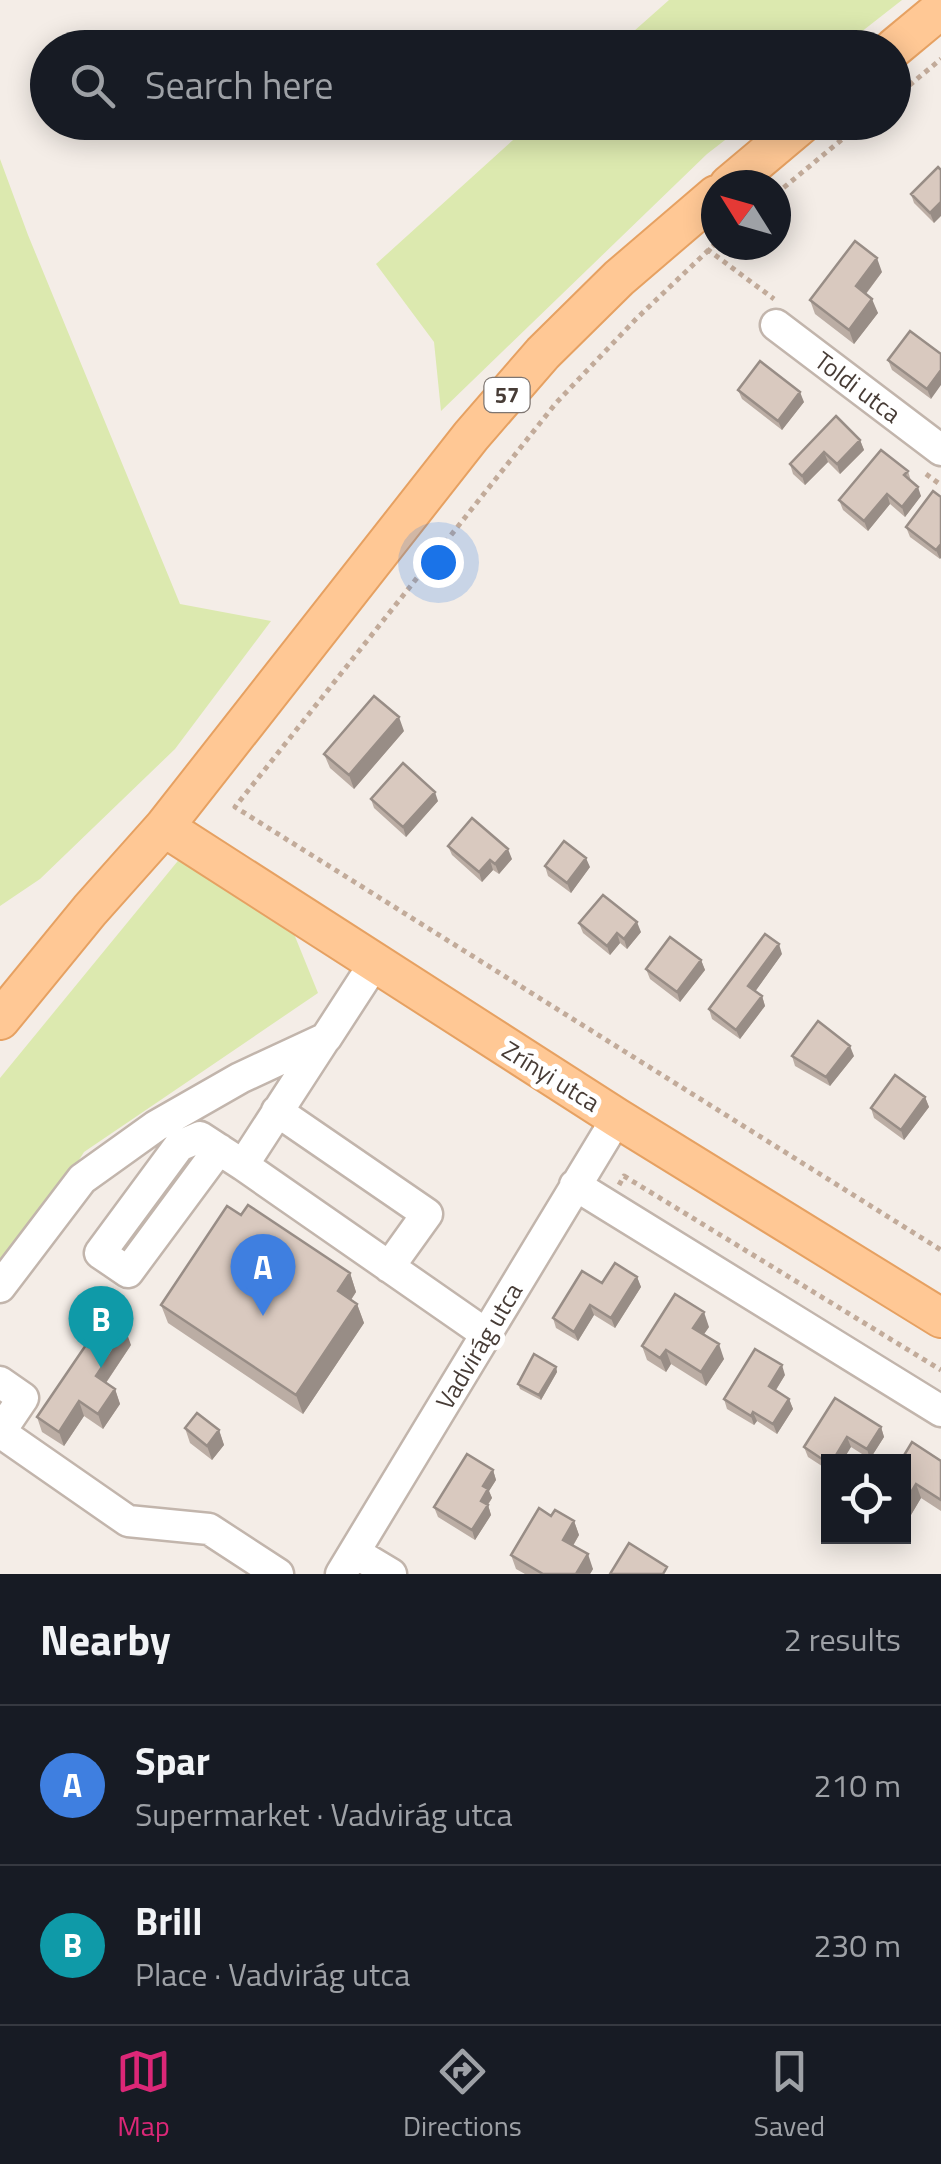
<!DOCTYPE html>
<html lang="en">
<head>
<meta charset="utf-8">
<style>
	body { margin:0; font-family:"Titillium Web",sans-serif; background:#20242c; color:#f1f3f6 }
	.controls { position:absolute; right:30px; bottom:30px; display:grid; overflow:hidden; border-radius:0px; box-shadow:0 5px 25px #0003 }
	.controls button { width:90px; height:90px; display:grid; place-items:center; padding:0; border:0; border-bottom:2px solid #363941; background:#171b24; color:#f1f3f6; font:50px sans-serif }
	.compass { position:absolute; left:701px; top:170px; width:90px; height:90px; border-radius:50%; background:#171b24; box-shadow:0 5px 25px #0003; rotate:307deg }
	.you { position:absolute; left:438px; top:562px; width:35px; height:35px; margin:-25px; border:8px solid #fff; border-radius:50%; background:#1a73e8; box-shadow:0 0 0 15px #1a73e833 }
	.badge { display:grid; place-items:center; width:65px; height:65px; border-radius:50%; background:#db2777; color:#fff; font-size:32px; font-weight:700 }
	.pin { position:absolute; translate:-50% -82px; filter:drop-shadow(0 2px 5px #0008) }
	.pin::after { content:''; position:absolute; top:52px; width:35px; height:30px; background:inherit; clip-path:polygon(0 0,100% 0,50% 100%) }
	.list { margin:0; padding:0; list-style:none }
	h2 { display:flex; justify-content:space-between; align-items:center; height:130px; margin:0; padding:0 40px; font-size:42px }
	h2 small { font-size:32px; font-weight:400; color:#9ea1a6 }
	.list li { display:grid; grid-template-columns:65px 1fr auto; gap:30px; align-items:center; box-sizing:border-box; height:160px; padding:0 40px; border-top:2px solid #363941 }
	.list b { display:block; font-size:38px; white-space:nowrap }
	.list p { margin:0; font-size:32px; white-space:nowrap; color:#9ea1a6 }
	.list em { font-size:32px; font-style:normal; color:#9ea1a6 }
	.icon { flex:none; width:55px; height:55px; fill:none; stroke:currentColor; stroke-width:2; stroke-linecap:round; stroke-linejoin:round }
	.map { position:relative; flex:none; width:941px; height:1574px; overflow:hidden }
	.search { position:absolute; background:#171b24; box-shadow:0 5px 25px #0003; left:30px; right:30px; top:30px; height:110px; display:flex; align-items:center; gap:25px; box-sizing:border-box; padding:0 35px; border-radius:55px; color:#9ea1a6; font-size:38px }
	.sheet { height:450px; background:#171b24 }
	nav { display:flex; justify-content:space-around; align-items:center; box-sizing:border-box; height:140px; border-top:2px solid #363941; background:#171b24; font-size:28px; color:#9ea1a6 }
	nav a { display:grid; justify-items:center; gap:5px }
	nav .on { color:#db2777 }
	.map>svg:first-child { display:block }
	.green { fill:#dce9af }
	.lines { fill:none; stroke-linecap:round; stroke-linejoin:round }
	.minor-casing { stroke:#c2b5ac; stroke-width:35 }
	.major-casing { stroke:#e6a162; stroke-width:42 }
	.path { stroke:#c2ab9a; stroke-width:5; stroke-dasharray:5 5; stroke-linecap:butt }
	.minor { stroke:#fff; stroke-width:30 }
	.major { stroke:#ffc895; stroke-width:38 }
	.wall { fill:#bbada4 }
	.shaded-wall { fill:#988d86 }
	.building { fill:#d9c9bf; stroke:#988d86; stroke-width:2.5 }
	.labels { text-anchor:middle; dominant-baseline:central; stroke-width:10; stroke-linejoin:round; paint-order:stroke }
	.shield { fill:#fff; stroke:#7e7672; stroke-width:2.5 }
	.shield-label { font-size:22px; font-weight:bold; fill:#473c36 }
	.street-label { font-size:25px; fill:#473c36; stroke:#fff }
</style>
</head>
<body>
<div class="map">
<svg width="941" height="1574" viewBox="0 0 941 1574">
	<rect width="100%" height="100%" fill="#f4ede7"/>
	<path class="green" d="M669,0H902L842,47H616Z
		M533,122L747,123L707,154L441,411L434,342L376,264Z
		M0,159L28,235L180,604L271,621L175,749L40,879L0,906Z
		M186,851L292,929L318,993L84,1152L0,1284V1078Z"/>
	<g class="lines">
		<g class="minor-casing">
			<path id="minor" d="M776,325L941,450
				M324,1040L243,1165L486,1334
				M277,1111L427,1214L389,1267
				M219,1149L128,1272L100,1253L179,1146L200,1137L243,1165
				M575,1185L941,1411
				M0,1287L82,1179L156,1126L240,1078L326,1038L374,964
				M0,1382L23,1398L0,1432L128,1521L209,1529L278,1574
				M356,1553L391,1574
				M341,1574L617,1118"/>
		</g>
		<g class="major-casing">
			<path id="major" d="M894,48L941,9
				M729,185L804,122
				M164,827L617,1118L941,1318
				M0,1020L90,910L164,827L471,436L543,353L619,278L716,195"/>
		</g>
		<path class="path" d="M894,98L941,59
			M776,194L863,122
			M716,243L636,319L556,403L235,807L941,1250
			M707,249L774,299
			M926,474L941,485
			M619,1185L624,1176L941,1370"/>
		<use href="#minor" class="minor"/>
		<use href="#major" class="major"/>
	</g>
	<path class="wall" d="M938,167L934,223L914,203L911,194Z
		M882,272L866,294L878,313L854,344L815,314L810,300Z
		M910,331L931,399L892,370L888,360Z
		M738,390L804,402L782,430L742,399Z
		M860,440L864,450L840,474L828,462L805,485L793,474L790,464Z
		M908,471L911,481L921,496L905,517L890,504L868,531L843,510L839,500Z
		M933,491L940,559L910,537L906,527Z
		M404,731L354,789L330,768L324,754Z
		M371,799L438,801L406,837L374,808Z
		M448,846L512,859L499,874L493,870L482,882L452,855Z
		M545,866L590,867L571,893L548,876Z
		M579,923L641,932L627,949L620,943L610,955L583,933Z
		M782,954L755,991L762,996L765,1006L740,1039L712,1019L709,1009Z
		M701,960L705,970L680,1002L650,979L646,969Z
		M792,1056H854L830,1086L795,1066Z
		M925,1097L929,1107L904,1140L874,1118L871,1108Z
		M241,1215L350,1273L356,1292L351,1300L357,1304L364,1323L303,1414L168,1323L161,1305Z
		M637,1277L641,1287L615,1328L594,1315L578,1341L556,1328L553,1318L602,1283Z
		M709,1327L703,1335L724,1359L706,1386L671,1364L666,1372L647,1360L642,1346Z
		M131,1345L106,1383L115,1389L120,1404L103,1429L84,1416L64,1446L42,1432L37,1417Z
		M556,1367L557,1372L541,1400L520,1389L518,1384Z
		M785,1375L776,1390L789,1399L793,1409L777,1434L757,1421L754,1425L727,1409L724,1399Z
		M881,1427L884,1437L870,1459L851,1447L828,1462V1470L808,1457L804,1447Z
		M185,1428L219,1430L224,1445L212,1460L190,1443Z
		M941,1461V1511L921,1498L908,1520L904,1517V1462Z
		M493,1470L496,1480L489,1491L492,1498L488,1505L491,1515L475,1540L438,1517L434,1507Z
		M551,1516L574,1521L579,1535L573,1546L593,1569L590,1574H525L516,1569L511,1555Z"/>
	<path class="shaded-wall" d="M941,202V216L934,223L930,213Z
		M877,258L882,272L861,300L856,286Z
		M872,299L878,313L854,344L849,330Z
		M941,370V385L931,399L927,389Z
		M800,392L804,402L782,430L778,421Z
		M860,440L864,450L840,474L837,464Z
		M824,452L828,462L805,485L802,476Z
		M918,487L921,496L905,517L902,507Z
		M887,494L890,504L868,531L864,521Z
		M941,544V558L940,559L936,550Z
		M399,717L404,731L354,789L349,775Z
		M435,792L438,801L406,837L403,827Z
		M508,849L512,859L499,874L495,864Z
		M586,858L590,867L571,893L567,883Z
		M490,860L493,870L482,882L479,872Z
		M637,922L641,932L627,949L624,939Z
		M617,933L620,943L610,955L607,946Z
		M779,944L782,954L752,996L748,986Z
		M701,960L705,970L680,1002L677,992Z
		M762,996L765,1006L740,1039L736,1030Z
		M850,1046L854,1056L830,1086L826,1077Z
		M925,1097L929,1107L904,1140L901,1130Z
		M350,1273L356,1292L344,1310L338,1291Z
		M637,1277L641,1287L615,1328L611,1318Z
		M357,1304L364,1323L303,1414L296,1395Z
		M590,1305L594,1315L578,1341L574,1332Z
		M704,1312L709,1327L698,1343L693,1328Z
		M126,1331L131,1345L101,1390L96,1376Z
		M719,1344L724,1359L706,1386L701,1372Z
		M666,1350L671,1364L666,1372L660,1358Z
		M782,1365L785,1375L772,1396L769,1386Z
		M556,1367L557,1372L541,1400L539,1395Z
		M115,1389L120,1404L103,1429L98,1414Z
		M789,1399L793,1409L777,1434L773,1424Z
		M79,1401L84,1416L64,1446L59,1432Z
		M753,1412L757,1421L754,1425L751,1416Z
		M881,1427L884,1437L870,1459L867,1449Z
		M219,1430L224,1445L212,1460L207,1446Z
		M847,1437L851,1447L842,1462H832Z
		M493,1470L496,1480L489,1491L492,1498L484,1510L481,1501L483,1486Z
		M916,1484L921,1498L908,1520L904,1504Z
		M488,1505L491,1515L475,1540L472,1530Z
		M574,1521L579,1535L568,1554L563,1540Z
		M588,1554L593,1569L590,1574H576Z"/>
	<path class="building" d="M938,167L941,170V202L930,213L911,194Z
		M855,241L877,258L856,286L872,299L849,330L810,300Z
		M910,331L941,354V370L927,389L888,360Z
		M760,361L800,392L778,421L738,390Z
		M836,416L860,440L837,464L824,452L802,476L790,464Z
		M881,450L908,471L904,475L918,487L902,507L887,494L864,521L839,500Z
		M933,491L941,497V544L936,550L906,527Z
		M374,696L399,717L349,775L324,754Z
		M403,763L435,792L403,827L371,799Z
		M472,818L508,849L495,864L490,860L479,872L448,846Z
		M564,841L586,858L567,883L545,866Z
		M603,895L637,922L624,939L617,933L607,946L579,923Z
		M765,934L779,944L748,986L762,996L736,1030L709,1009Z
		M670,937L701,960L677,992L646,969Z
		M818,1021L850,1046L826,1077L792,1056Z
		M895,1075L925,1097L901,1130L871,1108Z
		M248,1205L350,1273L338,1291L357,1304L296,1395L161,1305L227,1206L241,1215Z
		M615,1263L637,1277L611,1318L590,1305L574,1332L553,1318L582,1271L602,1283Z
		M675,1294L704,1312L693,1328L719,1344L701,1372L666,1350L660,1358L642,1346Z
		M105,1317L126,1331L96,1376L115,1389L98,1414L79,1401L59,1432L37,1417Z
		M755,1349L782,1365L769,1386L789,1399L773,1424L753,1412L751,1416L724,1399Z
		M534,1354L556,1367L539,1395L518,1384Z
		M835,1398L881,1427L867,1449L847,1437L832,1462L828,1463L804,1447Z
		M197,1413L219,1430L207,1446L185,1428Z
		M912,1442L941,1461V1500L916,1484L904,1504V1462H900Z
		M467,1454L493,1470L483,1486L488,1489L481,1501L488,1505L472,1530L434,1507Z
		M539,1508L551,1516L555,1510L574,1521L563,1540L588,1554L576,1574H543L511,1555Z
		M629,1543L667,1567L663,1574H610Z"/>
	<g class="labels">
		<rect class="shield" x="484.5" y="378" width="45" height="34" rx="8"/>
		<g class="shield-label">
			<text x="507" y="395">57</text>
		</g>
		<g class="street-label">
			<text transform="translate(858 387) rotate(37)">Toldi utca</text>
			<text transform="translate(551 1076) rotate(32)">Zrínyi utca</text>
			<text transform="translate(479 1346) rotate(-59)">Vadvirág utca</text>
		</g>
	</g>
</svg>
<div class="controls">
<button><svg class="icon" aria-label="locate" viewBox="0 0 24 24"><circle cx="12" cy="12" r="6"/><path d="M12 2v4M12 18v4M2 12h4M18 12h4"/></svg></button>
</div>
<svg class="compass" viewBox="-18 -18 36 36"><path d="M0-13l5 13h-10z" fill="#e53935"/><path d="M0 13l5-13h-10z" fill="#9ea1a6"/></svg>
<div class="you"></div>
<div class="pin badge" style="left:263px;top:1316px;background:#3f7fe0">A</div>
<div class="pin badge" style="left:101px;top:1368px;background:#0f9aa8">B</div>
<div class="search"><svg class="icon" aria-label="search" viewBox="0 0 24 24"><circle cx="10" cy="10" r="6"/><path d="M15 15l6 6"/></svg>Search here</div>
</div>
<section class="sheet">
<h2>Nearby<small>2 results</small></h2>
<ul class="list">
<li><span class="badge" style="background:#3f7fe0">A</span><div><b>Spar</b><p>Supermarket · Vadvirág utca</p></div><em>210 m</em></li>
<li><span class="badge" style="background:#0f9aa8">B</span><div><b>Brill</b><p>Place · Vadvirág utca</p></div><em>230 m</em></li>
</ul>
</section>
<nav>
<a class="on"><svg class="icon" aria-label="map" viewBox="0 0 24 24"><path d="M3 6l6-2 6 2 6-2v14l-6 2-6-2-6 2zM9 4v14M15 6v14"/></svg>Map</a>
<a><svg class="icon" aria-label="directions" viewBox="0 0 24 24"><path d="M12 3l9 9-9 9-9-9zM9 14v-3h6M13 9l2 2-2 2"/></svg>Directions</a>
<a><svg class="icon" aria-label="saved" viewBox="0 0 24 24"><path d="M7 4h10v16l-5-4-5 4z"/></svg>Saved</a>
</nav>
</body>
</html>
